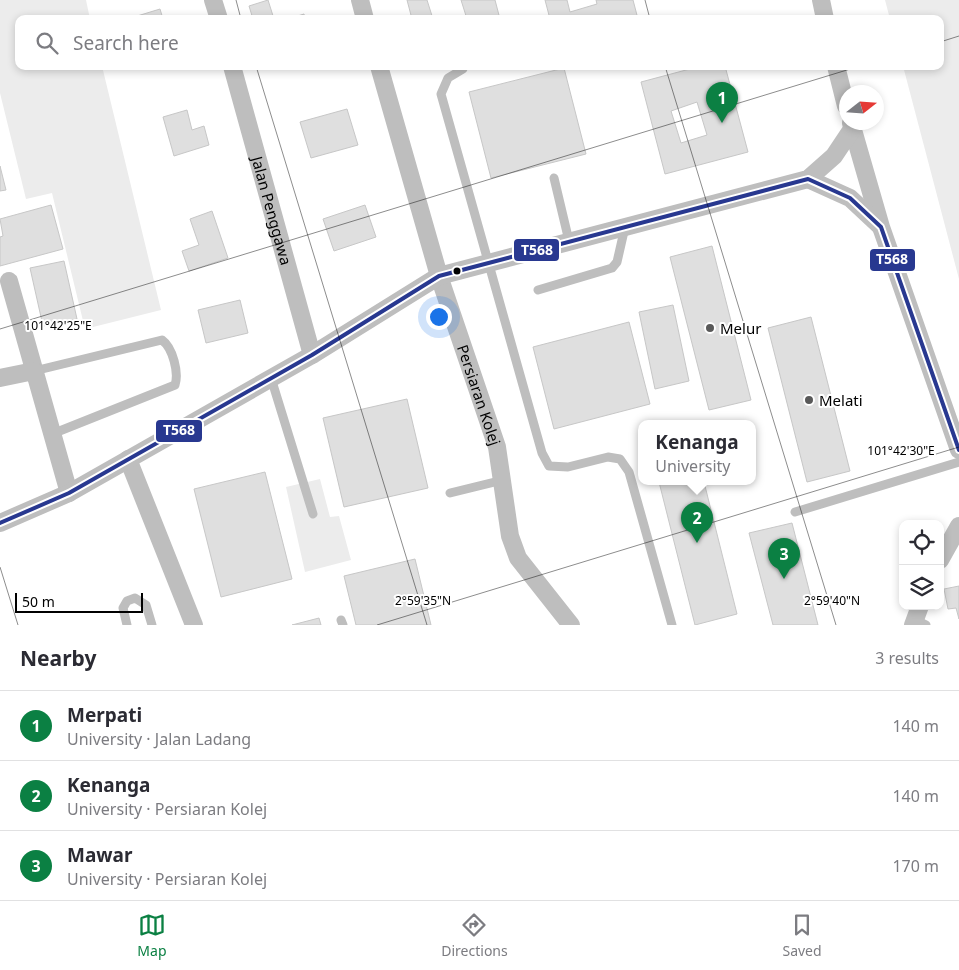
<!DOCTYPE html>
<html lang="en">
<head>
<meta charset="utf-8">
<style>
	body { margin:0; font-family:"Noto Sans",sans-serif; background:#f7f7f7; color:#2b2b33 }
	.controls { position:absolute; right:15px; bottom:15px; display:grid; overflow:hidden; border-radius:10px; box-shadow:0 2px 8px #0003 }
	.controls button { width:45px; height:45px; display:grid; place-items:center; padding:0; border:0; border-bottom:1px solid #e1e1e2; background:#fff; color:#2b2b33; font:25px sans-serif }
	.compass { position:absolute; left:839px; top:85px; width:45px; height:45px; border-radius:50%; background:#fff; box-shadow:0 2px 8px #0003; rotate:73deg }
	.scale { position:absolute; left:15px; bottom:12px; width:128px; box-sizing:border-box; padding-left:5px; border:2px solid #000; border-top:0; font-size:14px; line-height:18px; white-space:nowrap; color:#000; -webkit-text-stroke:4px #fff; paint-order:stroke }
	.you { position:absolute; left:438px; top:316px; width:18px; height:18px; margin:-12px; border:4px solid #fff; border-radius:50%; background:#1a73e8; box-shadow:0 0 0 8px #1a73e833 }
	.badge { display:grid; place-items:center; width:32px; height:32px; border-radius:50%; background:#0b8043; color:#fff; font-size:16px; font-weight:700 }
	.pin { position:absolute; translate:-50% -41px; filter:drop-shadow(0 1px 2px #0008) }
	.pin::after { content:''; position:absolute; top:26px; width:18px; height:15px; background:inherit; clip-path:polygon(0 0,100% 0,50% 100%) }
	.popup { position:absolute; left:638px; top:420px; width:118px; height:65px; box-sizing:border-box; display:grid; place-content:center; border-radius:10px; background:#fff; filter:drop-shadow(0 1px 4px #0005); font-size:16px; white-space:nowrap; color:#7c7c81 }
	.popup b { font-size:19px; color:#2b2b33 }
	.popup::after { content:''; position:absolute; left:50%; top:100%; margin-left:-10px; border:10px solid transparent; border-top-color:#fff }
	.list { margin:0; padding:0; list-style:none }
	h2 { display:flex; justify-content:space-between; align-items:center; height:65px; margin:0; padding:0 20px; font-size:21px }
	h2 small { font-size:16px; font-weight:400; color:#7c7c81 }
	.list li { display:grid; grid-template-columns:32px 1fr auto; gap:15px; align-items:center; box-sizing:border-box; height:70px; padding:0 20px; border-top:1px solid #e1e1e2 }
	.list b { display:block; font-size:19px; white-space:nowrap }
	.list p { margin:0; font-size:16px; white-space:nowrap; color:#7c7c81 }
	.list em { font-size:16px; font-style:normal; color:#7c7c81 }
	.icon { flex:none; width:28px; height:28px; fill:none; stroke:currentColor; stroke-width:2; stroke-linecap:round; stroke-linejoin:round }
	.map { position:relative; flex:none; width:959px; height:625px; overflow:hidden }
	.search { position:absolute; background:#fff; box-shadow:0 2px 8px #0003; left:15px; right:15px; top:15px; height:55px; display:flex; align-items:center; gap:12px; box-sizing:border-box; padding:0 18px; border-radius:10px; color:#7c7c81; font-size:19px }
	.sheet { height:275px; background:#fff }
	nav { display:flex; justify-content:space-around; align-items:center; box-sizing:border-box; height:70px; border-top:1px solid #e1e1e2; background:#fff; font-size:14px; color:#7c7c81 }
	nav a { display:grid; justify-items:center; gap:2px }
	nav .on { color:#0b8043 }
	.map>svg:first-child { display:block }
	.green { fill:#ececec }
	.building { fill:#dfdfdf; stroke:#c7c7c7; fill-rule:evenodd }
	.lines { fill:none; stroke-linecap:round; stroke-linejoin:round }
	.service { stroke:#bebebe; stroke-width:9 }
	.minor { stroke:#bebebe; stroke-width:18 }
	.bus-1-casing { stroke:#fff; stroke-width:8 }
	.bus-1 { stroke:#283890; stroke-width:4 }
	.ticks { fill:none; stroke:#000; stroke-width:1; stroke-opacity:0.45 }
	.bus-dot { fill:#000; stroke:#fff; stroke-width:2 }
	.poi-dot { fill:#595959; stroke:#fff; stroke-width:2 }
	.labels { text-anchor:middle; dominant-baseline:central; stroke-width:4; stroke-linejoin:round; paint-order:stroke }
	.street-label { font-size:15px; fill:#000; stroke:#fff }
	.poi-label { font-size:15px; fill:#000; stroke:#fff; text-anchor:start }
	.ticks-label { font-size:12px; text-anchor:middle; fill:#000; stroke:#fff; stroke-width:4; stroke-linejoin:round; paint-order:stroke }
	.line-badge { stroke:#fff; stroke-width:2 }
	.badge-label { font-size:14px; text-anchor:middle; font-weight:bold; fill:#fff }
</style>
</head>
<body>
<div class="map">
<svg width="959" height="625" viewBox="0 0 959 625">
	<rect width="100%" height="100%" fill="#fff"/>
	<path class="green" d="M0,0H86L90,19H19V66H102L161,310L85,329L52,193L26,199L0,93Z
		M885,0H959V279L903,66H940V19H890Z
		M320,479L330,517L339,516L351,560L305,572L286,487Z"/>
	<path class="building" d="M268,0L274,19H253L249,6Z
		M407,0H427L433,19H412Z
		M461,0H495L500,19H467Z
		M545,0H567L570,12L597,4L596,0H633L638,19H550Z
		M160,9L163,19H135L134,17Z
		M304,14L305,19H288Z
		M701,66H725L748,152L665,174L641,82ZM697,102L707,135L681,143L671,111Z
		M564,68L586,154L491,178L469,92Z
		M347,109L358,145L311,158L300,122Z
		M187,110L192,130L204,126L209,145L174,156L163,117Z
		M0,166L6,190L0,191Z
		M51,205L63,249L0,266V237L3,236L0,219Z
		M365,205L376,237L334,251L323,219Z
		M212,211L228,258L189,271L182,251L199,245L190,219Z
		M712,246L751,400L709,410L670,257Z
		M64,261L77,319L43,326L30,268Z
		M240,300L248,333L206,343L198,310Z
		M673,305L689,381L655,389L639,312Z
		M811,317L850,471L807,482L768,328Z
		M629,322L650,404L554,429L533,347Z
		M407,399L428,488L344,507L323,418Z
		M265,472L292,579L221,597L194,489Z
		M659,482H704L737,614L695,625Z
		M792,523L818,625H773L749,533Z
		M415,559L431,625H356L344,576Z
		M959,586V619L956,608L948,609L944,589Z
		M319,618L321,625H292Z"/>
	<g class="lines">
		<path class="service" d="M463,69L448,78L441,94L542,453L549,466L568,467L608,457L620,459L629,472L672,625
			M554,178L569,241
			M538,290L612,268L617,262L625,227
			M34,371L162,340C173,348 179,373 175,385L52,434
			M271,378L313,514
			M450,493L503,480
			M795,512L959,462
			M914,619L926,625
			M341,620L343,625
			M127,625L123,608L127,601L135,598L146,605L152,625"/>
		<g class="minor">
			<path d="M213,0L219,19"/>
			<path d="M360,0L365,19"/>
			<path d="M821,0L825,19"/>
			<path id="s1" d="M232,66L312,355"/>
			<path id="s2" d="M379,66L439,276L497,447L510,536L518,558L571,625"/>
			<path d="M836,66L846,106"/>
			<path d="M851,123L881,227L959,450"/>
			<path d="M808,179L850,198L880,226"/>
			<path d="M9,281L69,493"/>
			<path d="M0,378L34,371"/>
			<path d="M128,459L194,625"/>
			<path d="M0,523L69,493L312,355L439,276L808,179L834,156L852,129"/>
			<path d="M940,560L959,526"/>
			<path d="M913,625L920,606"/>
		</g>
		<g class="bus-1-casing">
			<path id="bus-1" d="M0,523L69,493L312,355L439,276L808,179L850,198L881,227L959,450"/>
		</g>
		<use href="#bus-1" class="bus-1"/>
	</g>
	<path class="ticks" d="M236,0L241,19M645,0L650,19M940,42L959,36M256,66L427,625M665,66L836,625M0,329L860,66M0,567L18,625M377,625L959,447"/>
	<circle class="bus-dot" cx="457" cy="271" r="4.5"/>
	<g class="poi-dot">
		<circle cx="710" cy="328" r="5"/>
		<circle cx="809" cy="400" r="5"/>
	</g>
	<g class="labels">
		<g class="street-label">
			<text stroke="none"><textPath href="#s1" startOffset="150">Jalan Penggawa</textPath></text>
			<text stroke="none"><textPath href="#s2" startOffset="344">Persiaran Kolej</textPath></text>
		</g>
		<g class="poi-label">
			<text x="720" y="328">Melur</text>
			<text x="819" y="400">Melati</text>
		</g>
	</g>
	<g class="ticks-label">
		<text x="58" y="330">101°42'25"E</text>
		<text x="901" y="455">101°42'30"E</text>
		<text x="423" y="605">2°59'35"N</text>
		<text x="832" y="605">2°59'40"N</text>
	</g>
	<g class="line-badge">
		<rect x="513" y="238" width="47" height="24" rx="5" fill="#283890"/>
		<rect x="869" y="248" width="47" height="24" rx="5" fill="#283890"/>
		<rect x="155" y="419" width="48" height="24" rx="5" fill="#283890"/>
	</g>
	<g class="badge-label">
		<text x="537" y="255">T568</text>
		<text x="892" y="264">T568</text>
		<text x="179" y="435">T568</text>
	</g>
</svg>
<div class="controls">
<button><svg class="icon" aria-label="locate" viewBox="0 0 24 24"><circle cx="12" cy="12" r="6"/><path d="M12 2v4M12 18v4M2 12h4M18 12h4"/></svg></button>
<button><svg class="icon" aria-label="layers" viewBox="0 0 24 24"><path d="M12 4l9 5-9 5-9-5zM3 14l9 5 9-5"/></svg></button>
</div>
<svg class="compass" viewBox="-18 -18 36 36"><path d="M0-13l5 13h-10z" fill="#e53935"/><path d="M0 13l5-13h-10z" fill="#7c7c81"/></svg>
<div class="scale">50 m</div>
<div class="you"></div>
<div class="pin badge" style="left:722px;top:123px">1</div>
<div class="pin badge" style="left:697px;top:543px">2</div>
<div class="popup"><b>Kenanga</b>University</div>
<div class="pin badge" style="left:784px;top:579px">3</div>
<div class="search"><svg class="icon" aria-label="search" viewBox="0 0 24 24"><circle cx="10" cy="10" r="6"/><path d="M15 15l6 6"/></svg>Search here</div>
</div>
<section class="sheet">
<h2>Nearby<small>3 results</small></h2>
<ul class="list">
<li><span class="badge">1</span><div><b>Merpati</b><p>University · Jalan Ladang</p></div><em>140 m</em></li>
<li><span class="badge">2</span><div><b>Kenanga</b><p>University · Persiaran Kolej</p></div><em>140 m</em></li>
<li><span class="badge">3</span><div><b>Mawar</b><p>University · Persiaran Kolej</p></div><em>170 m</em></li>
</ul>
</section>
<nav>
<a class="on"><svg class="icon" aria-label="map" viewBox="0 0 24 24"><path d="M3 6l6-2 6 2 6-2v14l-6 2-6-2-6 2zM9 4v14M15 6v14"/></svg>Map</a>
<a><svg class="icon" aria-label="directions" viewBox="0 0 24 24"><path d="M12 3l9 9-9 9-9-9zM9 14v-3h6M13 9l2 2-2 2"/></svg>Directions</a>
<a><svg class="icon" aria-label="saved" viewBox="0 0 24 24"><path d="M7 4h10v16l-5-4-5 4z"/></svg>Saved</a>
</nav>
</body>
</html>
